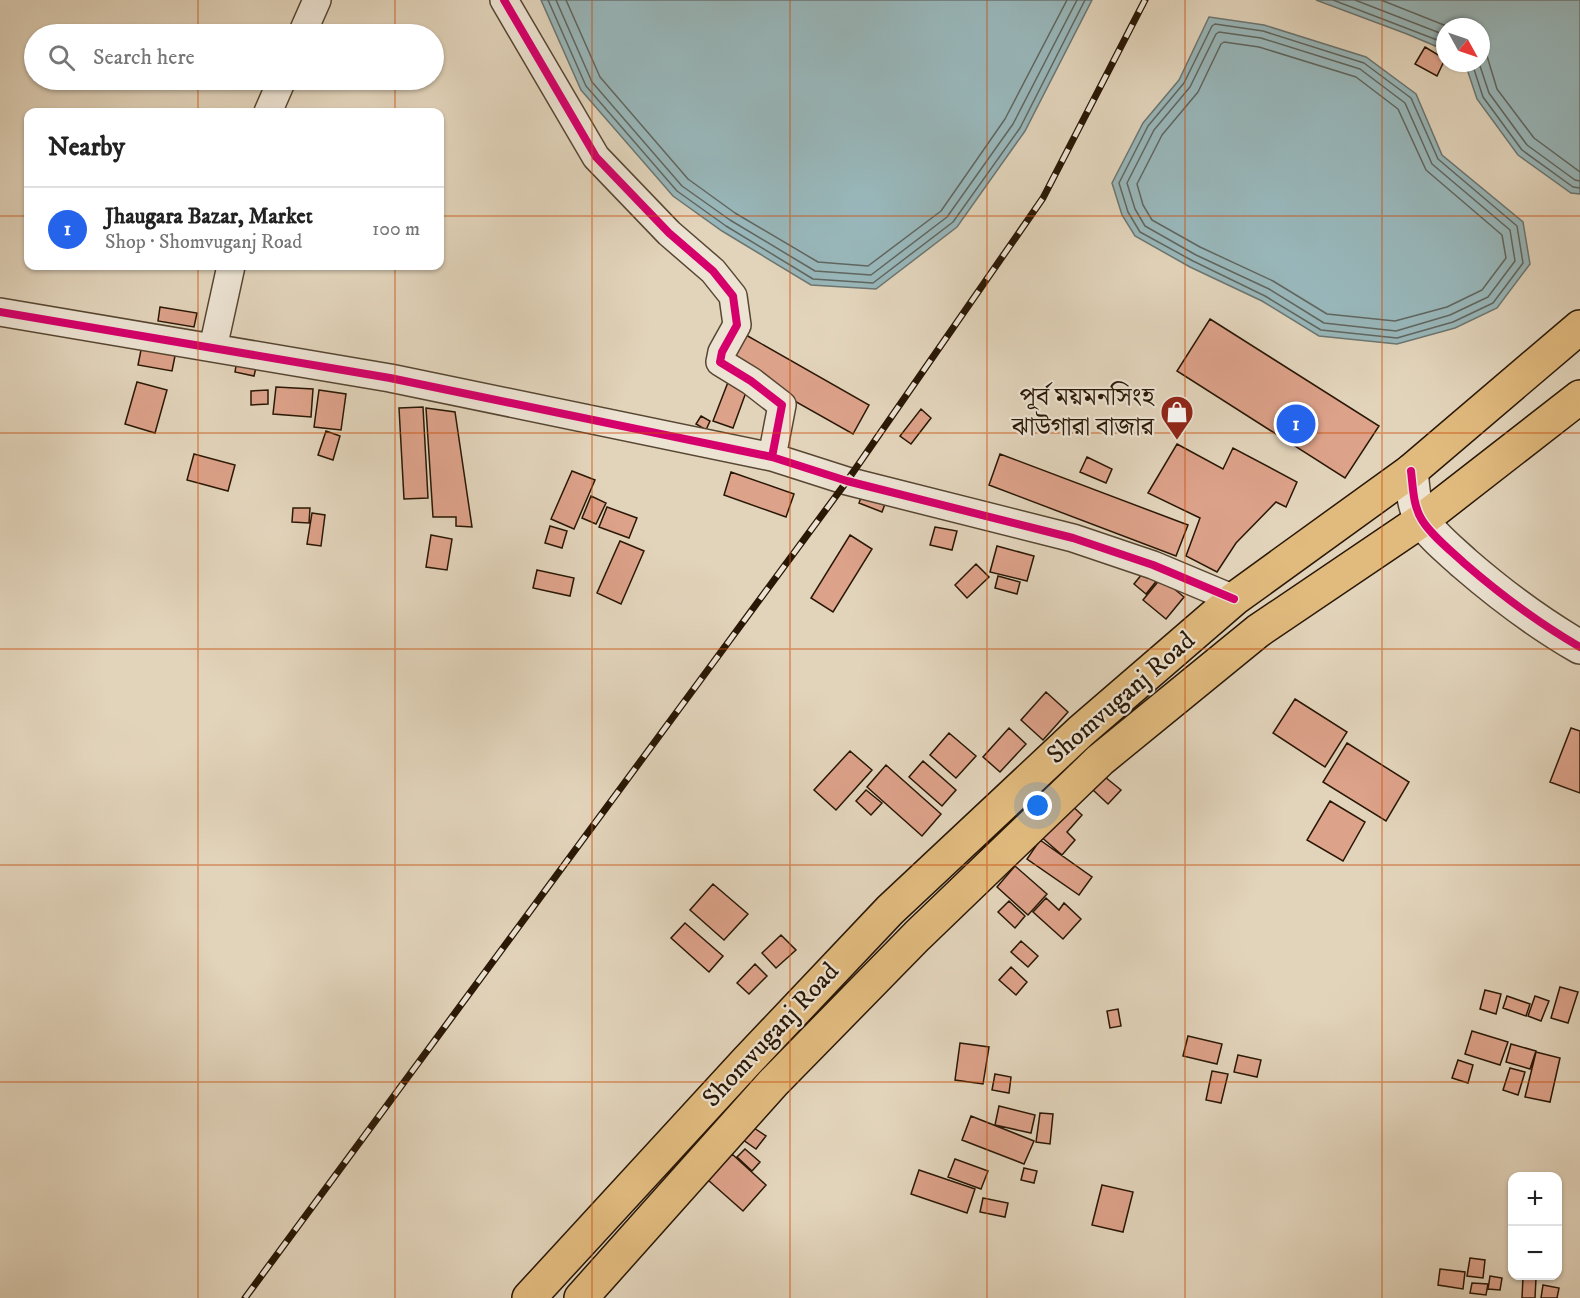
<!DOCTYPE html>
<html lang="en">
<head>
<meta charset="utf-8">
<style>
	body { margin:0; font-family:"IM FELL DW Pica","Noto Serif Bengali",serif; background:#f6f6f6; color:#222 }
	.controls { position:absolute; right:18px; bottom:18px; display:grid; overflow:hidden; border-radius:12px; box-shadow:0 2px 4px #0004 }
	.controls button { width:54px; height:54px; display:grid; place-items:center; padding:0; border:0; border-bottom:2px solid #e0e0e0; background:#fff; color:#222; font:30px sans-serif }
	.compass { position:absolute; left:1436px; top:18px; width:54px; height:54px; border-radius:50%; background:#fff; box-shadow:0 2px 4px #0004; rotate:130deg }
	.you { position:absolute; left:1038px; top:806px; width:21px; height:21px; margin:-15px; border:4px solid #fff; border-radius:50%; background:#1a73e8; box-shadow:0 0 0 9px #1a73e833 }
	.badge { display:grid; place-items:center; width:39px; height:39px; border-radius:50%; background:#2563eb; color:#fff; font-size:20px; font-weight:700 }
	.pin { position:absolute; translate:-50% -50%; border:3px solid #fff; box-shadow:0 2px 6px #0006 }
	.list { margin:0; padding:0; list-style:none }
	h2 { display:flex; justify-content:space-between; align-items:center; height:78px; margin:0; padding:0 24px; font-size:26px }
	h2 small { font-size:20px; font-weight:400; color:#767676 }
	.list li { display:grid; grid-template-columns:39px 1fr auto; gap:18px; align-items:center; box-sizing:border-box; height:84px; padding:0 24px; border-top:2px solid #e0e0e0 }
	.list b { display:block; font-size:22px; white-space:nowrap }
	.list p { margin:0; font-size:20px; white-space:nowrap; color:#767676 }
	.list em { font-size:20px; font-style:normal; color:#767676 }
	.icon { flex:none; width:33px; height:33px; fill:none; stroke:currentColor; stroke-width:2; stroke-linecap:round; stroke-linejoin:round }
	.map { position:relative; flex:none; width:1580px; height:1298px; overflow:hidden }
	.search { position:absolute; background:#fff; box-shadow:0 2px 4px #0004; left:24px; top:24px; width:420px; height:66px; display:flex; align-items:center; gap:15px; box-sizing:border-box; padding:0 21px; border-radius:33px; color:#767676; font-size:22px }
	.panel { position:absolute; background:#fff; box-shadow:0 2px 4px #0004; left:24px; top:108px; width:420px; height:162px; border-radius:12px }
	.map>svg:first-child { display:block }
	.water { fill:#98b6b9; stroke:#6c7671; stroke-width:1.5 }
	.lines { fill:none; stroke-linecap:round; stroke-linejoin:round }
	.shore { stroke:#60665f; stroke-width:1.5 }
	.building { fill:#dda28a; stroke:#291705; stroke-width:1.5 }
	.minor-casing { stroke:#574632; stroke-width:30 }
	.tertiary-casing { stroke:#574632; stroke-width:36 }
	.primary-casing { stroke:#291705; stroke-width:36 }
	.minor { stroke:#ece3d3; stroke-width:27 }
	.tertiary { stroke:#ece3d3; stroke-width:33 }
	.primary { stroke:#e1ba7e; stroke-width:33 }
	.rail-casing { stroke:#291705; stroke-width:7 }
	.rail { stroke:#ece3d3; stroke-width:4.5; stroke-dasharray:14; stroke-linecap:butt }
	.cycleway-casing { stroke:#ece3d3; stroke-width:11 }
	.cycleway { stroke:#d6006c; stroke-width:8 }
	.grid { fill:none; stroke:#cb4f0b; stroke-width:1.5; stroke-opacity:0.55 }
	.labels { text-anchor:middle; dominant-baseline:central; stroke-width:4.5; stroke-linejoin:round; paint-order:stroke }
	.poi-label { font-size:26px; fill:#291705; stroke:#ece3d3; text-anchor:end }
	.street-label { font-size:26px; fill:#291705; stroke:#ece3d3 }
</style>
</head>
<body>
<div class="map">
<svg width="1580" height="1298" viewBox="0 0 1580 1298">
	<rect width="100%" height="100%" fill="#e2d4bb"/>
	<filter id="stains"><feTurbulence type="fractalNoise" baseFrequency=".00333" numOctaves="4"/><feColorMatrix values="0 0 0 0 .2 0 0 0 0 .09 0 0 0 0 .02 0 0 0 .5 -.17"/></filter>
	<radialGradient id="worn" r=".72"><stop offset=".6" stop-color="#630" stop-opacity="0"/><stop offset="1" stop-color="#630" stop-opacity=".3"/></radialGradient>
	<path class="water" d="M541,0H1092L1025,131L957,227L876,289L811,285L722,231L673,196L581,90Z
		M1316,0H1580V194L1571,193L1518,155L1477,99L1465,63H1481V27H1445V50L1407,34Z
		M1209,17L1264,25L1366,57L1416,94L1442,155L1523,222L1530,264L1497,308L1455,328L1397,344L1319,336L1262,301L1190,267L1135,236L1122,215L1112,183L1143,123L1179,80Z"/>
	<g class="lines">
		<path class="shore" d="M548,0L586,86L677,191L726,226L813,279L873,283L953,222L1020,128L1085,0
			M556,0L592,82L682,186L730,220L815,271L871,275L947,217L1013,124L1077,0
			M566,0L600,77L688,179L735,213L818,262L868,266L941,211L1005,119L1067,0
			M1333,0L1445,43
			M1355,0L1445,35
			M1381,0L1449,27
			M1215,24L1263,31L1364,63L1411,98L1438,159L1517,226L1523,263L1493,303L1453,322L1397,338L1321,330L1265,296L1193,261L1140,232L1128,212L1119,183L1148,126L1184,83L1212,26Z
			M1219,32L1261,38L1360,69L1405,103L1432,164L1510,230L1515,261L1488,297L1450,315L1396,331L1324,323L1269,289L1196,255L1145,226L1135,209L1127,183L1154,130L1190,87L1216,34Z
			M1224,42L1259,47L1356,77L1398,109L1426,170L1502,235L1506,258L1482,290L1447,307L1395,321L1327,314L1273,281L1200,247L1152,220L1143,205L1137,184L1162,135L1198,92L1221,44Z
			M1481,47L1487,56L1497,89L1534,138L1580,172
			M1472,63L1483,97L1522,150L1573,187L1580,188
			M1479,63L1489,93L1527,145L1575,180L1580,181"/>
	</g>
	<path class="building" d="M1425,47L1445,59L1437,76L1415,64Z
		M160,307L197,313L194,327L158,321Z
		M1210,319L1379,426L1345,478L1177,371Z
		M746,335L869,405L853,434L729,364Z
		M142,345L176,351L172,371L138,365Z
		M237,360L257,363L254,376L235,372Z
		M730,377L749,384L733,428L713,421Z
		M137,382L167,390L155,433L125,424Z
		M276,387L313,389L311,417L273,414Z
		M268,390V404L251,405V391Z
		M319,390L346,394L341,430L314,427Z
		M423,407L428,498L404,499L399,408Z
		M426,408L455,412L472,527L456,526V517H433Z
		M921,409L931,418L911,444L900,436Z
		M701,416L710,421L706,430L696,424Z
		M326,431L340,436L333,460L318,455Z
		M1177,444L1223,469L1233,448L1297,482L1286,507L1276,502L1236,543L1217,572L1186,556L1200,518L1148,493Z
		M194,454L235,465L228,491L187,480Z
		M1000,454L1188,525L1176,556L989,485Z
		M1087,457L1112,469L1106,483L1080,472Z
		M572,471L595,480L574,529L551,519Z
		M731,472L794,494L786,517L724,495Z
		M865,487L888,496L882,512L859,503Z
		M591,496L606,503L596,524L582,518Z
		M607,507L637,518L629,538L599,527Z
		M293,508H310L309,523L292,522Z
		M312,513L325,515L321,546L307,544Z
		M550,526L567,531L562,548L545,543Z
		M935,527L957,531L952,550L930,545Z
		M431,535L452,539L447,570L426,567Z
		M850,535L872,549L833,612L811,598Z
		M620,541L644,551L621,604L597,593Z
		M997,546L1034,556L1027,581L990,572Z
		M976,564L989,577L967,598L955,585Z
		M1146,569L1158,579L1146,594L1134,584Z
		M537,570L574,578L570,596L533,588Z
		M998,576L1020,582L1017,594L995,588Z
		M1161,578L1184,597L1166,619L1143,600Z
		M1046,692L1068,712L1043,740L1021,720Z
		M1295,699L1347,732L1325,767L1273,733Z
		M1009,728L1026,744L1000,772L983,757Z
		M1571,728L1580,731V793L1550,782Z
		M949,733L976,756L956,778L930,755Z
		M1347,743L1409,782L1386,821L1323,782Z
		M850,751L872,770L836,810L814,790Z
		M923,761L956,790L942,806L909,777Z
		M886,765L941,814L922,836L867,787Z
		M1105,777L1121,790L1108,804L1093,790Z
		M866,790L882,803L871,815L856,801Z
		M1330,801L1365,822L1343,861L1307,840Z
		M1068,802L1082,815L1067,832L1075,840L1062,855L1039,835Z
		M1040,840L1092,877L1079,895L1027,859Z
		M1015,866L1047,894L1028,915L997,887Z
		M713,884L748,914L724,940L690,910Z
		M1046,898L1059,910L1064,903L1081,919L1063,939L1033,912Z
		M1009,901L1025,916L1015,928L998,912Z
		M685,923L723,956L709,972L671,938Z
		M781,935L796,950L776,968L762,953Z
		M1021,941L1038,956L1028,967L1011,952Z
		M755,964L767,976L749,994L737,983Z
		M1011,967L1027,982L1016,995L999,980Z
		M1560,987L1578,992L1568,1023L1551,1018Z
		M1485,990L1501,994L1496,1014L1480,1009Z
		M1507,996L1530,1004L1526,1016L1503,1008Z
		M1535,996L1549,1001L1541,1021L1528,1016Z
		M1118,1009L1121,1026L1110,1028L1107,1011Z
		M1472,1031L1508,1042L1500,1065L1465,1054Z
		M1188,1036L1222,1044L1217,1064L1183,1056Z
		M960,1043L989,1047L983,1084L955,1080Z
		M1511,1044L1536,1051L1530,1069L1506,1062Z
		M1536,1052L1560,1058L1550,1102L1525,1097Z
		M1238,1055L1261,1060L1257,1077L1234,1072Z
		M1458,1060L1473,1065L1468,1083L1452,1078Z
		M1510,1068L1525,1072L1518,1095L1503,1090Z
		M1212,1071L1228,1074L1221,1103L1206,1100Z
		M995,1074L1011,1077L1009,1093L992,1090Z
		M999,1106L1035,1115L1031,1133L995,1125Z
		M1040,1113L1053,1114L1050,1144L1036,1142Z
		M971,1116L1034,1141L1024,1164L962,1140Z
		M748,1124L766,1136L756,1149L739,1137Z
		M745,1149L760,1162L752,1171L737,1157Z
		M732,1154L766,1185L743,1211L708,1180Z
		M955,1159L988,1171L981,1189L948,1177Z
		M1024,1168L1037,1171L1034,1183L1021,1180Z
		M919,1170L975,1189L967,1213L911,1194Z
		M1102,1185L1133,1192L1123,1232L1092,1225Z
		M983,1198L1008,1203L1005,1217L980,1212Z
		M1470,1258L1485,1260L1483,1278L1467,1276Z
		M1440,1269L1465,1272L1463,1289L1438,1285Z
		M1490,1276L1502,1278L1500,1290L1488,1289Z
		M1523,1277L1536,1278L1535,1298H1522Z
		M1472,1283L1488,1284L1486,1295L1470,1293Z
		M1543,1285L1559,1288L1557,1298H1541Z"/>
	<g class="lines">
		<g class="minor-casing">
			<path id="minor" d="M504,0L596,157L669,233L713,271L733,296L737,325L722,352L720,362L751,381L782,405L772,457
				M302,34L317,0
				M268,112L282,80
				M0,312L390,378L772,457L847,481L1073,538L1153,565L1234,599
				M213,348L231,266"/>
		</g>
		<g class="tertiary-casing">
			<path id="tertiary" d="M1411,471C1413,487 1413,506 1422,520C1432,536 1450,550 1464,563C1501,595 1538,623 1580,647"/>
		</g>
		<g class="primary-casing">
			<path id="primary" d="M529,1298L747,1061L890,910L1081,731L1234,599L1411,471L1580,327
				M581,1298L773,1083L917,936L1100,760L1258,631L1422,520L1580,397"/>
		</g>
		<use href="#minor" class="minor"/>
		<use href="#tertiary" class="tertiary"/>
		<use href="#primary" class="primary"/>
		<g class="rail-casing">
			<path id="rail" d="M245,1298L847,481L1043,198L1145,0"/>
		</g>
		<use href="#rail" class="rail"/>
		<g class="cycleway-casing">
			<path id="cycleway" d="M504,0L596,157L669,233L713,271L733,296L737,325L722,352L720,362L751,381L782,405L772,457
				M0,312L390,378L772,457L847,481L1073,538L1153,565L1234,599
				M1411,471C1413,487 1413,506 1422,520C1432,536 1450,550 1464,563C1501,595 1538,623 1580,647"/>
		</g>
		<use href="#cycleway" class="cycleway"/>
	</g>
	<path class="grid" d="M198,0V34M395,0V34M592,0V1298M790,0V1298M987,0V1298M1185,0V1298M1382,0V1298M198,80V112M395,80V112M0,216H28M440,216H1580M198,266V1298M395,266V1298M0,433H1580M0,649H1580M0,865H1580M0,1082H1580"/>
	<defs>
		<g id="shop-pin" transform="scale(1.725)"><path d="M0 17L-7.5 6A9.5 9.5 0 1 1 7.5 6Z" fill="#8f2418" stroke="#ece3d3"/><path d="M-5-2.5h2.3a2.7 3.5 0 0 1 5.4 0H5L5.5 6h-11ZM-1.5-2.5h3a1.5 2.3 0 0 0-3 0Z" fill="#fff"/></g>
	</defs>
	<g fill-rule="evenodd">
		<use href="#shop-pin" x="1177" y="412"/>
	</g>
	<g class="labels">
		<g class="poi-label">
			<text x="1154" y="397">পূর্ব ময়মনসিংহ<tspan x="1154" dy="30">ঝাউগারা বাজার</tspan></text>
		</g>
		<g class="street-label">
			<text transform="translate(1121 698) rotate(-41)">Shomvuganj Road</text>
			<text transform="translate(771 1035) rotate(-47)">Shomvuganj Road</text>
		</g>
	</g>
	<rect width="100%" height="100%" filter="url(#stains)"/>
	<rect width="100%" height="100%" fill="url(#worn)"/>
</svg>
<div class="controls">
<button>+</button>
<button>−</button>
</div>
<svg class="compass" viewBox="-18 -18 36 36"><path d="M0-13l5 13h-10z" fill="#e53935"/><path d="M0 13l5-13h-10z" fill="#767676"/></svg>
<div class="you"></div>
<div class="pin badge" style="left:1296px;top:424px">1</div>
<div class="search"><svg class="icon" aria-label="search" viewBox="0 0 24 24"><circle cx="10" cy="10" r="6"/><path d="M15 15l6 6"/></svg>Search here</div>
<section class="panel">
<h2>Nearby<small></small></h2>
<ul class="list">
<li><span class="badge">1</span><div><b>Jhaugara Bazar, Market</b><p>Shop · Shomvuganj Road</p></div><em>100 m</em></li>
</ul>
</section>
</div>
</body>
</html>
